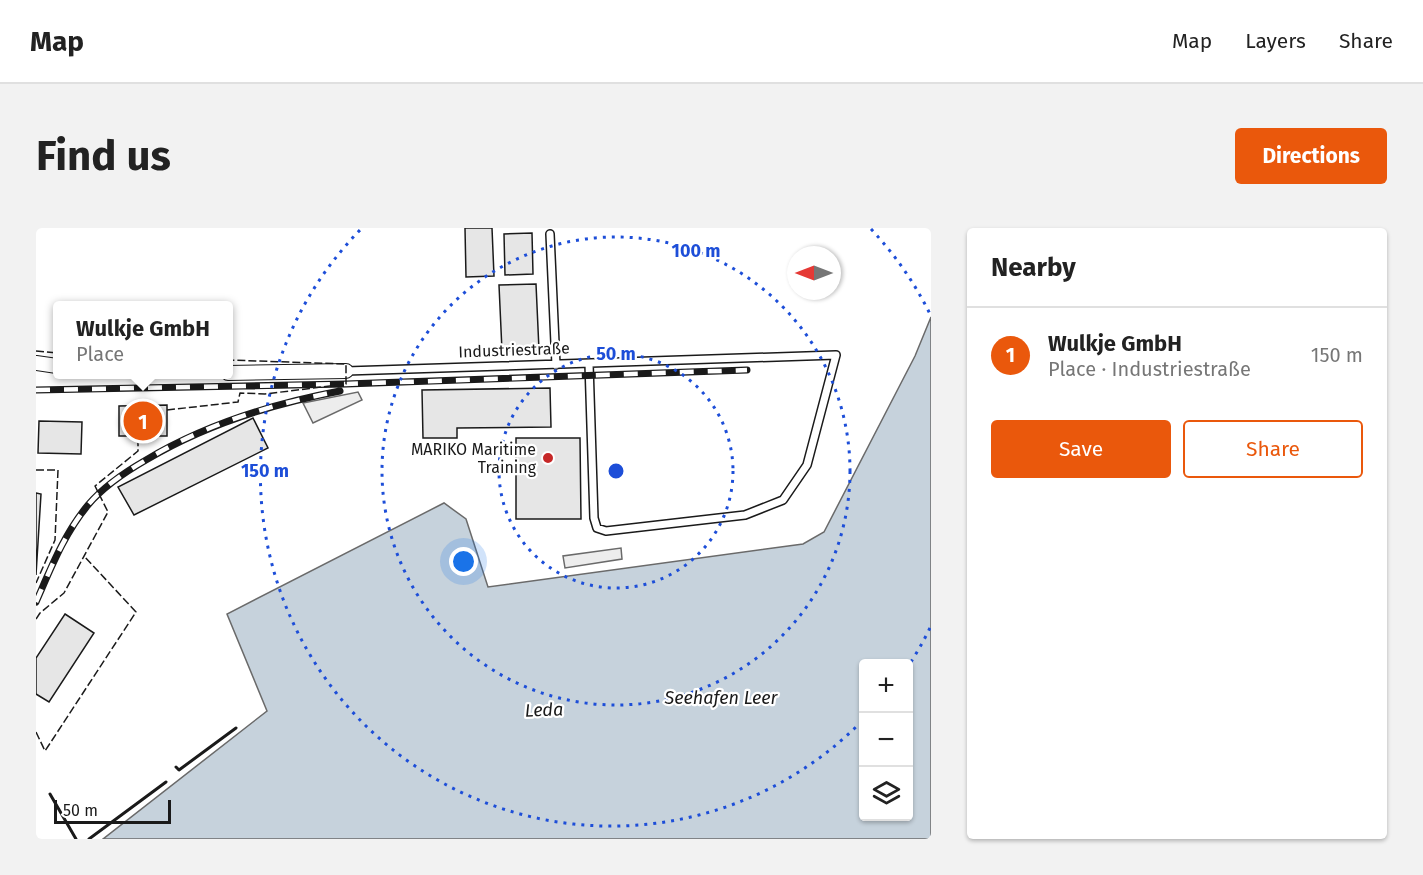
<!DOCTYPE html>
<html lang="en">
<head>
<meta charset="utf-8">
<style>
	body { margin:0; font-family:"Fira Sans",sans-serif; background:#f2f2f2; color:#222 }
	.controls { position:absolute; right:18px; bottom:18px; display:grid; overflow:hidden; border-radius:6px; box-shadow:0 2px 4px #0004 }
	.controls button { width:54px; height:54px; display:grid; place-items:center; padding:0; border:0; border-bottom:2px solid #e0e0e0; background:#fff; color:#222; font:30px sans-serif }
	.compass { position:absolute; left:751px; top:18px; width:54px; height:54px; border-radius:50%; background:#fff; box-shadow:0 2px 4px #0004; rotate:270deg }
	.scale { position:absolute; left:18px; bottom:15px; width:117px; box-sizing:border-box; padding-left:6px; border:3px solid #1a1a1a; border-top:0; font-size:16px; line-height:21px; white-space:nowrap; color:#1a1a1a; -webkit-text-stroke:4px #fff; paint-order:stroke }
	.you { position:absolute; left:428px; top:334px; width:21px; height:21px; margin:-15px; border:4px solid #fff; border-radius:50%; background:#1a73e8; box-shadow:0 0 0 9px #1a73e833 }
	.badge { display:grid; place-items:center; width:39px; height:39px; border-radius:50%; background:#ea580c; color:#fff; font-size:20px; font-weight:700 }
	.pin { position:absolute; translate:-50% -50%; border:3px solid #fff; box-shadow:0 2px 6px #0006 }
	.popup { position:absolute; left:17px; top:73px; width:180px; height:78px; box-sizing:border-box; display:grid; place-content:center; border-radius:6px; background:#fff; filter:drop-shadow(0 2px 4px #0005); font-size:20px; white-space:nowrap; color:#767676 }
	.popup b { font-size:22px; color:#222 }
	.popup::after { content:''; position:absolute; left:50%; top:100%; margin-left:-12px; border:12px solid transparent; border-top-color:#fff }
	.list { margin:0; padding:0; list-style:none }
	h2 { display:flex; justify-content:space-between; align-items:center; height:78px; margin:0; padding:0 24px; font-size:26px }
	h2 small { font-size:20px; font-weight:400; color:#767676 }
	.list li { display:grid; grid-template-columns:39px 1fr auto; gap:18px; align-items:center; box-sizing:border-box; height:96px; padding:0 24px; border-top:2px solid #e0e0e0 }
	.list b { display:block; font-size:22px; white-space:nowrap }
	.list p { margin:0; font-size:20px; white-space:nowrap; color:#767676 }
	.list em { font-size:20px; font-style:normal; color:#767676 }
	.actions { display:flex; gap:12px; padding:18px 24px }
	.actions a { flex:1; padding:14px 0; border:2px solid #ea580c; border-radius:6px; text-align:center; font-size:21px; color:#ea580c }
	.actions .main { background:#ea580c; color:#fff }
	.icon { flex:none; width:33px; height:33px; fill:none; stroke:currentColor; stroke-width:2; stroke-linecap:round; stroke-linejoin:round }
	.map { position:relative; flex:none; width:895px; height:611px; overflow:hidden; border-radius:6px }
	header { display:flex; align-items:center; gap:36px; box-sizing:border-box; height:84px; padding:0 30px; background:#fff; border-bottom:2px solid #e0e0e0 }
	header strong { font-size:28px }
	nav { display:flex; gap:33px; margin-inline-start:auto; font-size:21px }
	.intro { display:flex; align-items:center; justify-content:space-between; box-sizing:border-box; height:144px; padding:0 36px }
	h1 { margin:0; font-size:42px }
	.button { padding:15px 27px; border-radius:6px; background:#ea580c; color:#fff; font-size:21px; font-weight:700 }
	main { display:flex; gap:36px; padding:0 36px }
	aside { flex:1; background:#fff; border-radius:6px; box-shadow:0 2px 4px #0004 }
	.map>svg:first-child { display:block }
	.parking { fill:#ededed; stroke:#6a6a6a; stroke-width:1.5 }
	.water { fill:#c6d2dc; stroke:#6a6a6a; stroke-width:1.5; fill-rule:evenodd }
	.building { fill:#e6e6e6; stroke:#1a1a1a; stroke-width:1.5 }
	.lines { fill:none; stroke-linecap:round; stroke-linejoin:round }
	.lane-casing { stroke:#1a1a1a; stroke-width:10 }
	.street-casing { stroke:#1a1a1a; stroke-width:16 }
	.lane { stroke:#fff; stroke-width:7 }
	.street { stroke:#fff; stroke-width:14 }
	.rail-casing { stroke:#1a1a1a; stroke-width:7 }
	.rail { stroke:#fff; stroke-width:4.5; stroke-dasharray:14; stroke-linecap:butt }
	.fence { stroke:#1a1a1a; stroke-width:1.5; stroke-dasharray:8 3; stroke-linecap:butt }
	.wall { stroke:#1a1a1a; stroke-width:3 }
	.ring { fill:none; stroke:#1d4ed8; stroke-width:3; stroke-dasharray:3 6 }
	.poi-dot { fill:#c62828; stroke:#fff; stroke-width:2 }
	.labels { text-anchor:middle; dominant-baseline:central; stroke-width:4.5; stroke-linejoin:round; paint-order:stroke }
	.street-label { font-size:16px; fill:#1a1a1a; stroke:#fff }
	.poi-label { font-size:16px; fill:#1a1a1a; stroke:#fff; text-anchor:end }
	.water-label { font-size:18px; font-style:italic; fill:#1a1a1a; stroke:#fff }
	.centre { fill:#1d4ed8; stroke:#fff; stroke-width:3 }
	.ring-label { font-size:18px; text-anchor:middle; font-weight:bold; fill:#1d4ed8; stroke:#fff; stroke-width:4.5; stroke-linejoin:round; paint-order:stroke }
</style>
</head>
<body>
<header>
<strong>Map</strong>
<nav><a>Map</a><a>Layers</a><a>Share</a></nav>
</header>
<div class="intro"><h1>Find us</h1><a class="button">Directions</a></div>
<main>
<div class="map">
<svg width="895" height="611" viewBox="0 0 895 611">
	<rect width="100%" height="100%" fill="#fff"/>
	<path class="parking" d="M322,164L326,172L277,195L267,175Z
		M585,320L586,331L529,340L527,328Z"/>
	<path class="water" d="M895,89V611H67L231,483L191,386L408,275L430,291L452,359L767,316L788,304L879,128ZM828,436H872V588H828Z"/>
	<path class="building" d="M429,0H456L458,48L430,49Z
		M496,5L497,46L469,47L468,6Z
		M500,56L503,122L466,123L463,57Z
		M514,160L515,199L421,200V210H387L386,162Z
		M131,177V208H83V178Z
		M217,190L232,220L98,287L82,259Z
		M3,193L46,194L45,226L2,225Z
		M480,210H544L545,291H480Z
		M0,265L5,266L0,347Z
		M29,386L58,405L13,474L0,466V430Z"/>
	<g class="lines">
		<g class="lane-casing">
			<path id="lane" d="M514,6L520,137
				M310,143L800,127L771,237L747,272L709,287L570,303L561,300L558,290L553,136"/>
		</g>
		<g class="street-casing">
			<path id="street" d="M0,135L21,138
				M192,145L310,143"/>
		</g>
		<use href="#lane" class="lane"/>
		<use href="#street" class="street"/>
		<g class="rail-casing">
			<path id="rail" d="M0,162L310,156L711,142
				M0,374C15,340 28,306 52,277C68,258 89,244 110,232C170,196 235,176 304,163"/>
		</g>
		<use href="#rail" class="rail"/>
		<path class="fence" d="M0,123L21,125
			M131,182L202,174L204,165L229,166L310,156V136L192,132
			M0,242H22L19,312L0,355
			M0,391L4,385L28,365L72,284L59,258L102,223V208
			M0,504L9,523L100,384L48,328"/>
		<path class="wall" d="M140,539L143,542L200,500
			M14,566L40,611
			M53,611L130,554"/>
	</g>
	<g class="ring">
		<circle cx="580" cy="243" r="117"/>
		<circle cx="580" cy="243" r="234"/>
		<path d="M894 400A351 351 0 0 1 873 437M826 493A351 351 0 0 1 325 1M835 1A351 351 0 0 1 894 86"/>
	</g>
	<circle class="poi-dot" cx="512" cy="230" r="6"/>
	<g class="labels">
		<g class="street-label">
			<text transform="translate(478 122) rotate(-2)">Industriestraße</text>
		</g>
		<g class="poi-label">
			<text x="500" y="221">MARIKO Maritime<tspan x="500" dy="18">Training</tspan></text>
		</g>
		<g class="water-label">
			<text x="685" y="470">Seehafen Leer</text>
			<text transform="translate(508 482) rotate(-2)">Leda</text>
		</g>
	</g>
	<circle cx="580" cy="243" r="9" class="centre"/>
	<g class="ring-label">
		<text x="660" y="29">100 m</text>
		<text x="580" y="132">50 m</text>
		<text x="229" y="249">150 m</text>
	</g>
</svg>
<div class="controls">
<button>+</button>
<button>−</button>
<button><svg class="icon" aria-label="layers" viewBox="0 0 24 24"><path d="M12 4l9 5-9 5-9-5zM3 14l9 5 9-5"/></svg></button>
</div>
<svg class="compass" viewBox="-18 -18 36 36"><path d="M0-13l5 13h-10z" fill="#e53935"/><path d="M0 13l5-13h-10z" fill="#767676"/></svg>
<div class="scale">50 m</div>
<div class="you"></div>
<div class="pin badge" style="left:107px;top:193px">1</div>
<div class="popup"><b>Wulkje GmbH</b>Place</div>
</div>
<aside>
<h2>Nearby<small></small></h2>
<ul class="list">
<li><span class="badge">1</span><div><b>Wulkje GmbH</b><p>Place · Industriestraße</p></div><em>150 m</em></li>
</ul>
<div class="actions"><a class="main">Save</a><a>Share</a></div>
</aside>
</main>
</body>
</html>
